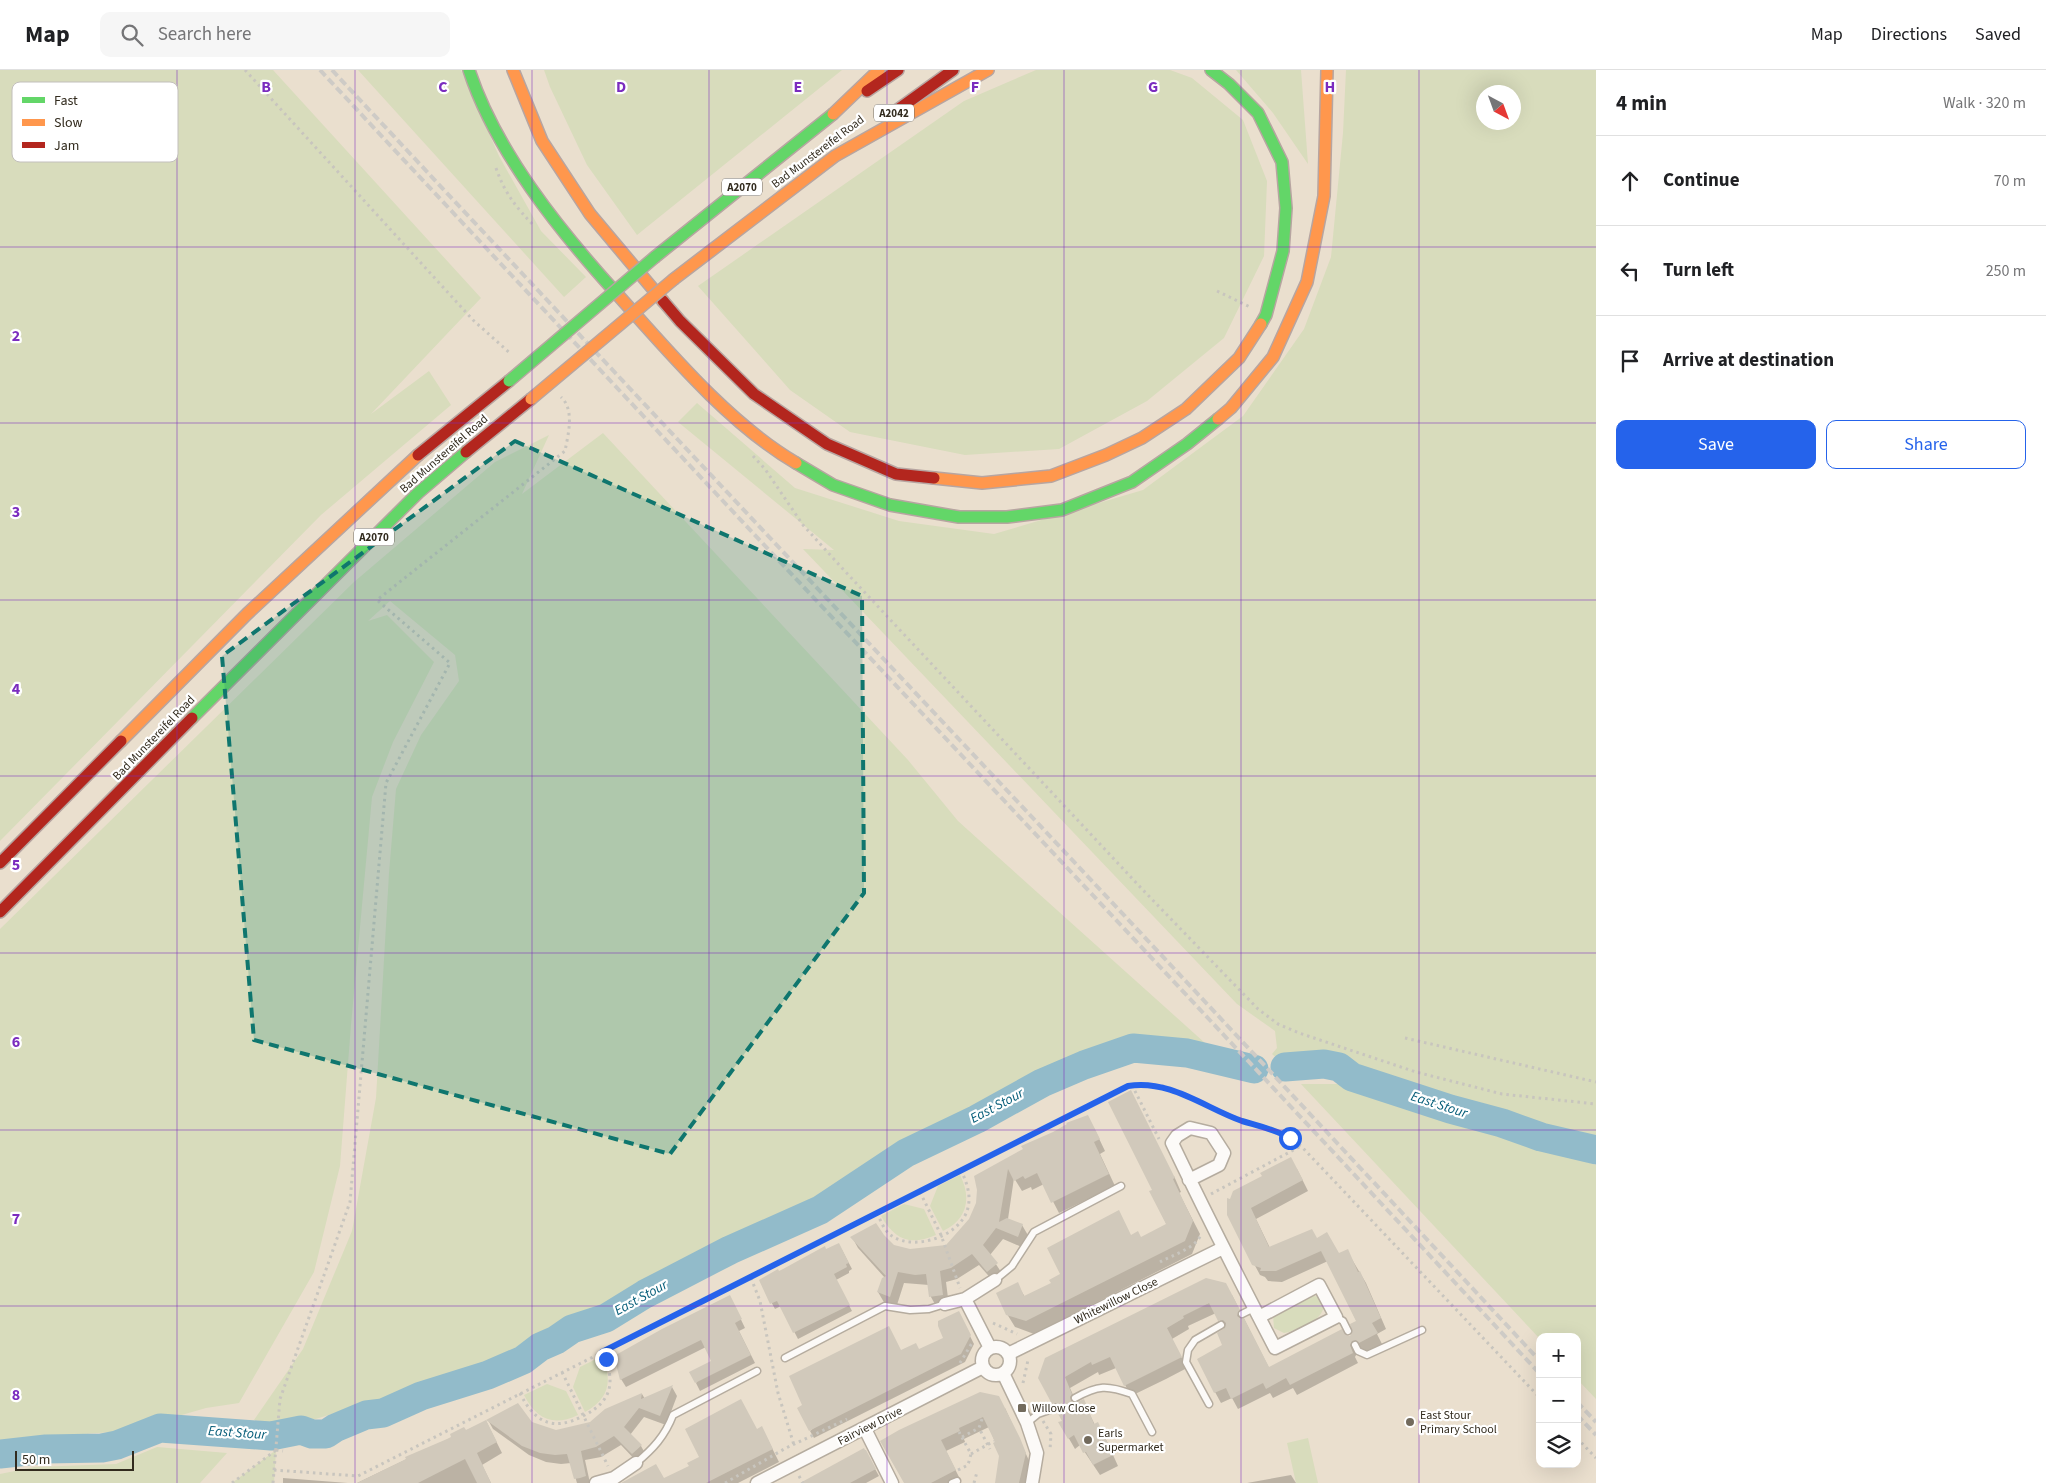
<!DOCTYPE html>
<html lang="en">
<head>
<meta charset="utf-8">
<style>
	body { margin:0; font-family:"Source Sans 3",sans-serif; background:#f6f6f6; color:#202124 }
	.controls { position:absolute; right:15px; bottom:15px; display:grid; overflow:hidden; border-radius:10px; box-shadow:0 5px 20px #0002 }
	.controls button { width:45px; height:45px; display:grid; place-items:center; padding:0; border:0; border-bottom:1px solid #e0e0e0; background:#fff; color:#202124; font:25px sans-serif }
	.compass { position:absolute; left:1476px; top:15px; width:45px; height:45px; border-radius:50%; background:#fff; box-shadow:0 5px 20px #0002; rotate:139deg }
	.scale { position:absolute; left:15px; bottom:12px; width:119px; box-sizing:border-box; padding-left:5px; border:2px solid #322b1e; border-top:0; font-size:14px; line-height:18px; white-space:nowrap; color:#322b1e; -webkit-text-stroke:4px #fff; paint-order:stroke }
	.stop { position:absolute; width:15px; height:15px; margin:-11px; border:4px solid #2563eb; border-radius:50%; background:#fff }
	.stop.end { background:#2563eb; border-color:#fff; box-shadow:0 1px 5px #0008 }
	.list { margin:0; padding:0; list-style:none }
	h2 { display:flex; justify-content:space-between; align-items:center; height:65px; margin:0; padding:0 20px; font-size:21px }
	h2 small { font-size:16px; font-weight:400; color:#757577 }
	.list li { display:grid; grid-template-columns:32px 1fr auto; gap:15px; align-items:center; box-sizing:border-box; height:90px; padding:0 20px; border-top:1px solid #e0e0e0 }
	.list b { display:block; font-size:19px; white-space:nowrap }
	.list em { font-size:16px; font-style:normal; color:#757577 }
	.actions { display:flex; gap:10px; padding:15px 20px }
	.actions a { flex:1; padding:11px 0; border:1px solid #2563eb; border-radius:10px; text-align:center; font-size:18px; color:#2563eb }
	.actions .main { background:#2563eb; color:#fff }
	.icon { flex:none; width:28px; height:28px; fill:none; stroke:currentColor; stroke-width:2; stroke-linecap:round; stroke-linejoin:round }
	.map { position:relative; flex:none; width:1596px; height:1413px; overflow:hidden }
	header { display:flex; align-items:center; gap:30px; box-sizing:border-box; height:70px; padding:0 25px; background:#fff; border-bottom:1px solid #e0e0e0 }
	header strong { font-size:24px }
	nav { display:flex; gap:28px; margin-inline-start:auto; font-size:18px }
	.search { width:350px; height:45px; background:#f6f6f6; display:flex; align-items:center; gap:12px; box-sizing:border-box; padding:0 18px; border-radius:10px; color:#757577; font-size:19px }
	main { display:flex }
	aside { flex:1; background:#fff }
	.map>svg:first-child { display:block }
	.green { fill:#d8dcbc; fill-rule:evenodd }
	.shadow { fill:#0003 }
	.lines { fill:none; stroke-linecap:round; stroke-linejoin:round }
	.river { stroke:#92bbca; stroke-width:29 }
	.building { fill:#d1c9bb }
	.lane-casing { stroke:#b5ac9f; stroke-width:9 }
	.street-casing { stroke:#b5ac9f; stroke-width:15 }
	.fast-casing { stroke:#b7a5a1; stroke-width:14 }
	.slow-casing { stroke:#b7a5a1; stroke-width:14 }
	.jam-casing { stroke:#b7a5a1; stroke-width:14 }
	.path { stroke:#c8c5be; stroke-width:3; stroke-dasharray:2.5 4; stroke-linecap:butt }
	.lane { stroke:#fcfaf8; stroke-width:6 }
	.street { stroke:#fcfaf8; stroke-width:12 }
	.fast { stroke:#63d668; stroke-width:11 }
	.slow { stroke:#ff974d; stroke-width:11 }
	.jam { stroke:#b3261e; stroke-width:11 }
	.rail { stroke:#cecbc6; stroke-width:4; stroke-dasharray:8 4; stroke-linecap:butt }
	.fast-bridge-casing { stroke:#b7a5a1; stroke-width:14; stroke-linecap:butt }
	.slow-bridge-casing { stroke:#b7a5a1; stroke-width:14; stroke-linecap:butt }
	.fast-bridge { stroke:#63d668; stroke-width:11 }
	.slow-bridge { stroke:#ff974d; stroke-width:11 }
	.route { stroke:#2563eb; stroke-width:6 }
	.marked { fill:#0f766e; fill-opacity:0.2; stroke:#0f766e; stroke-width:4; stroke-dasharray:10 6; stroke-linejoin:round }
	.grid { fill:none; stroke:#7b2cbf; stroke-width:1; stroke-opacity:0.55 }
	.poi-dot { fill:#726a5c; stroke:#fff; stroke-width:2 }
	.labels { text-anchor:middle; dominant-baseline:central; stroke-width:4.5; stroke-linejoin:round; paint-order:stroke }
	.shield { fill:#fff; stroke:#706b62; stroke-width:1 }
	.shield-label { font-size:11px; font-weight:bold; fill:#322b1e }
	.street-label { font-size:12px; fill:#322b1e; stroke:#fff }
	.poi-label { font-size:12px; fill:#322b1e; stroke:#fff; text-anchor:start }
	.water-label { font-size:14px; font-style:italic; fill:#045c78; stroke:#fff }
	.key { fill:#fff; stroke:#c2bfbc; stroke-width:1 }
	.key-label { font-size:14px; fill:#322b1e }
	.grid-label { font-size:16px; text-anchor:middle; font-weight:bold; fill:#7b2cbf; stroke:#fff; stroke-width:4.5; stroke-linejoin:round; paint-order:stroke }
</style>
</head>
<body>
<header>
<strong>Map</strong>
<div class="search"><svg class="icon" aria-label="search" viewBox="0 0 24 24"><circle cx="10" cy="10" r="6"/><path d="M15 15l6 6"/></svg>Search here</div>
<nav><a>Map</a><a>Directions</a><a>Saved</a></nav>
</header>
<main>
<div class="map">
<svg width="1596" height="1413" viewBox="0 0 1596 1413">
	<rect width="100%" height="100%" fill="#eadfce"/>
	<path class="green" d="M0,0H273L481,228L371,344L429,301L451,335L321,445L0,771Z
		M358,0H461L499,86L541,161L586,207L564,227Z
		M544,0H842L637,165L587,95L550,17Z
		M1036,0H1170L1192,8L1243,50L1267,111L1264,186L1224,268L1147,331L1059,379L965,385L850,362L790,320L698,216L964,31Z
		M1236,0H1301L1308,94L1273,43Z
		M1346,0H1596V1073L1482,1043L1361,1002L1343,992L1311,989L1279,990L1272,984L1277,978L1275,961L1237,934L803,479L834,480L678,352L697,333L795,418L899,451L994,464L1143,420L1243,346L1304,259L1331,187L1343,63ZM1484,22H1514V52H1484Z
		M603,363L908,690L958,751L1205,973L1098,976L846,1108L812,1135L721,1172L517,1282L471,1301L293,1356L254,1350L303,1279L352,1161L376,1028L389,803L396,719L421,665L459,611L455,585L390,531L368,551L387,545L434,592L393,672L372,727L351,955L340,1096L314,1202L239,1333L206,1338L126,1361L0,1370V859L354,512L495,392L549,365L522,424Z
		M1301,1014H1339L1596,1095V1329L1577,1309V1267H1540V1269Z
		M960,1105C972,1128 967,1150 943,1161L930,1136L938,1116Z
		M904,1134L924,1139L936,1165C910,1176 895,1170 881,1146Z
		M1310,1225L1319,1227L1324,1236C1321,1252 1302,1257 1289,1262L1284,1263L1274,1258L1273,1246Z
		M602,1286C613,1311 609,1329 585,1342L573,1317L580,1297Z
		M547,1314L566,1321L578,1345C553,1357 536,1349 524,1325Z
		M1308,1368L1318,1413H1296L1287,1373Z
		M157,1377L227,1383L200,1413H0V1404L35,1397L116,1394Z
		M276,1380L274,1413H232Z"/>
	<path class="shadow" d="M1094,1058L1105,1081L1100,1084L1115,1116L1059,1143L1044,1114L1032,1120L1031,1117L1022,1121L1014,1108L1008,1149L1022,1155L1029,1167L1024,1178L1003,1169L990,1185L1003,1205L994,1212L979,1195L957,1209L946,1212L949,1236L937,1238L931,1227L929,1215L904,1213L896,1238L885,1234L878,1222L885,1208L858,1178L852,1167L883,1165L894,1176L910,1180L946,1176L970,1150L977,1133L979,1120L976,1106Z
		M1297,1099L1308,1121L1256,1149L1270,1178L1317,1169L1338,1185L1347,1181L1366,1213L1386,1259L1377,1264L1382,1274L1366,1283L1358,1281L1355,1287L1358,1293L1297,1325L1293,1318L1273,1328L1270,1323L1238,1339L1232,1328L1221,1333L1215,1322L1225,1260L1216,1243L1188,1256L1189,1259L1172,1269L1187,1298L1166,1309L1131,1326L1116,1298L1099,1305L1098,1302L1070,1318L1077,1334L1083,1331L1095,1355L1104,1365L1118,1396L1100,1405L1080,1375L1075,1379L1060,1353L1064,1351L1040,1308L1046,1289L1232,1225L1269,1298L1353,1265L1357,1252L1328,1191L1282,1212L1268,1211L1265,1207L1260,1205L1228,1145Z
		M1174,1106L1181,1122L1179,1123L1200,1164L1192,1184L1034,1264L1015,1257L1007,1244L1017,1214L1025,1227L1052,1214L1131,1166L1141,1168L1167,1155L1151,1122Z
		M842,1180L852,1199L849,1201V1203L836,1210L852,1241L798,1269L781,1236L775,1239L760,1211L826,1181Z
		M734,1235L745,1258L739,1261L755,1293L700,1321L696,1313L713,1292L706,1277L626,1317L621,1309Z
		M962,1250L974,1274L965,1292L814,1368L810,1361L901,1281L919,1280L945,1268Z
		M672,1317L677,1326L666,1355L644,1347L630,1365L641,1376L646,1385L638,1393L621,1375L601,1387L585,1390L590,1413H577L571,1393L561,1394L546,1392L529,1385L493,1359L488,1350L531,1353L556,1361L591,1354L606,1340L642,1324L645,1329Z
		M1005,1338L1031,1395L1027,1413H996L1001,1386L989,1357L964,1369L965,1372L946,1381L961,1411L956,1413H905L882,1372Z
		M486,1351L502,1383L482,1395L491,1413H357Z
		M757,1360L768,1370L779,1392L738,1413H640L664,1410Z
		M869,1388L879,1406L866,1413H811Z
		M1291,1405L1296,1413H1247Z
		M283,1408L348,1413H283Z"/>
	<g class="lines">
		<path class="river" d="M1285,997L1324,994L1339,997L1352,1007L1450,1039L1502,1053L1541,1067L1596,1080
			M0,1384L46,1379L102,1378L117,1375L160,1358L271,1366L301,1360L312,1364H326L335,1358L366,1345L383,1343L421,1326L488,1305L523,1290L540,1277L556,1270L572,1259L606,1248L645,1224L730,1180L820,1140L906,1083L977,1049L1042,1013L1084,995L1133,978L1187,983L1254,999"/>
	</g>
	<path class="building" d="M1131,1020L1175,1108L1173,1109L1193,1151L1185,1171L1026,1251L1006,1245L996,1223L1018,1212L1024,1226L1051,1213L1049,1210L1060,1204L1047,1178L1119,1140L1131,1165L1138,1161L1141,1167L1166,1154L1149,1121L1152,1120L1108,1032Z
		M1088,1045L1100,1069L1094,1072L1109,1104L1051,1133L1037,1103L1025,1109L1023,1106L1014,1111L1008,1099L999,1152L1007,1148L1023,1154L1018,1167L996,1158L983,1175L998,1193L987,1202L972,1184L951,1198L940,1201L943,1225L929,1227L926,1204L915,1205L898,1202L890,1227L877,1222L882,1208L886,1206L850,1167L876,1153L884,1165L894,1175L910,1179L946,1175L969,1149L976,1133L977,1120L974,1106L1023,1079L1021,1076L1053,1062L1067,1054L1066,1053Z
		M1291,1087L1303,1110L1251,1138L1269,1177L1312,1159L1317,1168L1327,1162L1339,1183L1348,1179L1358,1202L1360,1201L1381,1248L1372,1253L1378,1263L1359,1273L1356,1270L1352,1271L1350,1275L1353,1283L1290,1315L1286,1308L1266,1319L1263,1313L1231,1329L1226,1318L1214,1323L1197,1289L1222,1275L1217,1263L1225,1258L1226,1253L1223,1250L1218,1251L1209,1233L1183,1246L1184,1248L1167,1258L1182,1287L1124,1316L1110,1287L1092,1295L1091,1292L1065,1307L1072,1324L1070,1327L1071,1331L1075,1333L1084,1329L1094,1354L1098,1352L1113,1385L1093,1395L1086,1382L1083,1383L1074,1365L1068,1369L1058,1352L1062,1351L1057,1342L1059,1336L1056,1333L1052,1334L1038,1308L1045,1288L1206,1208L1226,1213L1240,1240L1237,1246L1240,1248H1244L1269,1297L1342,1259L1346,1265L1350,1266L1352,1263L1350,1254L1356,1251L1321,1181L1276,1201H1260L1261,1198L1252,1195L1227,1145V1128L1230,1129L1233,1121L1262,1106L1260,1103Z
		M839,1173L849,1193L846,1194L847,1197L834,1204L850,1235L793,1263L777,1231L770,1234L759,1210L778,1199L779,1201L783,1199L825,1176L826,1179Z
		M730,1225L742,1249L735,1253L751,1285L695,1313L689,1302L711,1291L701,1270L620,1310L614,1286L662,1259Z
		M959,1241L971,1265L961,1284L809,1361L797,1338L802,1335L789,1306L889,1256L901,1280L916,1273L919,1279L943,1268L938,1256V1251Z
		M673,1315L660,1346L639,1338L624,1357L642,1375L632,1384L614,1366L596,1377L581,1381L586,1406L580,1408L574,1409L567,1384L555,1385L540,1383L522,1376L486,1350L518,1333L532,1352L556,1360L590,1352L605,1339L642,1323L641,1329Z
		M980,1322L999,1326L1020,1368L1026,1383L1019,1413H995L999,1386L993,1373L995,1372L983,1347L959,1358L960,1361L941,1370L956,1400L931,1413H904L880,1371L899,1360Z
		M741,1329L757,1359L762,1356L773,1379L706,1413H621L656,1394L664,1408L689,1396L687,1393L699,1387L685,1359Z
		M486,1350L497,1372L477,1383L491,1413H477L465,1389L418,1413H357L406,1389L405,1387L447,1369L451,1367L450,1364L464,1357L466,1360Z
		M864,1378L865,1380H866L876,1399L850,1413H800Z"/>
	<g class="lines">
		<g class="lane-casing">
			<path id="lane" d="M995,1210L1012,1196L1034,1162L1121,1116
				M1242,1244L1254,1238
				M1336,1247L1343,1251L1348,1261
				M1355,1275L1358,1281L1367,1285L1422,1260
				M785,1288L885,1236L910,1240L929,1239L945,1234
				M1075,1328C1098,1315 1107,1315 1132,1324L1152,1362
				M1209,1334L1186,1292L1188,1280L1195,1270L1221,1255
				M1027,1353L1038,1344L1055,1338
				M636,1393C653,1379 665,1366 673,1345L757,1301
				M952,1413L957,1411"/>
		</g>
		<g class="street-casing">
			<path id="street" d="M1189,1110L1219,1095L1224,1083L1211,1063L1190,1058L1177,1066L1172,1073C1205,1142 1240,1211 1275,1278L1336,1247L1319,1215L1259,1247
				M965,1229L990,1278
				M945,1234L965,1229L995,1210
				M982 1291a14 14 0 1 1 28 0a14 14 0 1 1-28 0Z
				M1008,1284L1223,1178
				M1003,1303L1027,1353L1037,1383L1032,1413
				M865,1359L892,1413
				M596,1413L614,1408L636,1393
				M757,1413L983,1297"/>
		</g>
		<g class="fast-casing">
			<path id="fast" d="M469,0C496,82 559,160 617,224
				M1211,0L1229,14L1258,43L1282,92L1286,138L1283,181L1266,245L1261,254
				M655,187L833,44
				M796,393L833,415L890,435L959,447H1007L1062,440L1132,412L1187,374L1218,349
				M192,648L418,423L466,382"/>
		</g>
		<g class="slow-casing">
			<path id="slow" d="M513,0L542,71L590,144L663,231
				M833,44L879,0
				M674,209L835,86L988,0
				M617,224C669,282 728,353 796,393
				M1218,349L1231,338L1273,287L1307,212L1324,126L1327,0
				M934,408L982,413L1051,406L1106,385L1142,368L1186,339L1239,288L1261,254
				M121,671L247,544L418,385"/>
		</g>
		<g class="jam-casing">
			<path id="jam" d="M867,21L898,0
				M896,41L953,0
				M663,231L680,251L754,324L827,374L896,404L934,408
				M466,382L531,329
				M418,385L509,311
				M0,793L121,671
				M0,842L192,648"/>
		</g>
		<path class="path" d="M245,0L473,250L511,284
			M496,98C505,124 516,137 535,157
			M1217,221L1250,237
			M753,386L765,399L803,455L842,498L1142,819L1258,939L1278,954L1299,963L1416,1002L1502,1024L1596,1034
			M1405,968L1596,1012
			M1132,1015L1159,1069
			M920,1122L941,1165L960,1218
			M1211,1124L1301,1076
			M877,1143C881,1151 884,1161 892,1166C914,1181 958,1167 967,1141C972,1127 967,1113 961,1100
			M1160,1192C1172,1185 1197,1178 1201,1164
			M751,1208L760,1231L778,1323L794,1375
			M993,1253L1017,1264
			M960,1293L972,1273
			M562,1302L608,1396
			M1023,1313L1028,1290
			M520,1323C534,1352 553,1362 583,1346C613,1331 616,1311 602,1282
			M982,1349L979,1358L990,1379
			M1043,1351L1051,1364L1050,1380
			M962,1367L979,1358
			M1577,1368L1596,1388
			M276,1380L283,1381
			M971,1384L994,1371
			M274,1400L358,1406L1128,1016L1145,1014L1163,1016L1242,1050L1274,1059L1301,1076L1540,1328
			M958,1400L968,1395L971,1384L959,1362
			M799,1406L803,1413
			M232,1413L276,1380
			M273,1413L280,1329L350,1132L386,713L450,593L377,530L565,381C568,365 575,340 561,327
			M725,1413L786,1378L847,1349
			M974,1413L977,1402"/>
		<use href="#lane" class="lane"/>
		<use href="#street" class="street"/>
		<use href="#fast" class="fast"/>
		<use href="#slow" class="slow"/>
		<use href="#jam" class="jam"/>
		<path class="rail" d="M320,0C726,436 1135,868 1540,1304
			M332,0C734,431 1139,859 1540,1291
			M1577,1332L1596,1352
			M1577,1345L1596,1365"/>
		<g class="fast-bridge-casing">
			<path id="fast-bridge" d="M509,311L655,187"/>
		</g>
		<g class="slow-bridge-casing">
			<path id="slow-bridge" d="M531,329L674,209"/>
		</g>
		<use href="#fast-bridge" class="fast-bridge"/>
		<use href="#slow-bridge" class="slow-bridge"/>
	</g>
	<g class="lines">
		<path class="route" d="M606,1289L602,1282L1128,1016C1170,1009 1205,1038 1242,1051C1259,1056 1274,1059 1290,1068"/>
	</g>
	<path class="marked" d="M515,371L862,526L864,823L670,1084L254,970L222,586Z"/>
	<path class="grid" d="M177,0V1413M355,0V1413M532,0V1413M709,0V1413M887,0V1413M1064,0V1413M1241,0V1413M1419,0V1413M0,177H1596M0,353H1596M0,530H1596M0,706H1596M0,883H1596M0,1060H1596M0,1236H1596"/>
	<g class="poi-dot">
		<rect x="1017" y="1333" width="10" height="10" rx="2.5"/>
		<circle cx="1410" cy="1352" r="5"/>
		<circle cx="1088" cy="1370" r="5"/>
	</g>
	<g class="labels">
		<g class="shield">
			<rect x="874" y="34.5" width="40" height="17" rx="4"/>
			<rect x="722" y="108.5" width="40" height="17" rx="4"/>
			<rect x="354" y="458.5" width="40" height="17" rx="4"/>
		</g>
		<g class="shield-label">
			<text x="894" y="43">A2042</text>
			<text x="742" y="117">A2070</text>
			<text x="374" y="467">A2070</text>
		</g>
		<g class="street-label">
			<text transform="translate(818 82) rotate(-37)">Bad Munstereifel Road</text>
			<text transform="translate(444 384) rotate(-41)">Bad Munstereifel Road</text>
			<text transform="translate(154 668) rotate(-46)">Bad Munstereifel Road</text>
			<text transform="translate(1116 1231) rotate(-26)">Whitewillow Close</text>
			<text transform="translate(870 1356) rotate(-27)">Fairview Drive</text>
		</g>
		<g class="poi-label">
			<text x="1032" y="1338">Willow Close</text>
			<text x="1420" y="1345">East Stour<tspan x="1420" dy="14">Primary School</tspan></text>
			<text x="1098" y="1363">Earls<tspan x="1098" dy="14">Supermarket</tspan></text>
		</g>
		<g class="water-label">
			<text transform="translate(1439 1035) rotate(18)">East Stour</text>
			<text transform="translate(997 1036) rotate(-28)">East Stour</text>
			<text transform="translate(641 1228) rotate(-29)">East Stour</text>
			<text transform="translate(237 1363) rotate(4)">East Stour</text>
		</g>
	</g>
	<rect x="12" y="12" width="166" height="80" rx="8" class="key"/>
	<rect x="22" y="27" width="23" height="6" fill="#63d668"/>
	<rect x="22" y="49" width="23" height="7" fill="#ff974d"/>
	<rect x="22" y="72" width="23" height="6" fill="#b3261e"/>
	<g class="key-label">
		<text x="54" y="35">Fast</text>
		<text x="54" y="57">Slow</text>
		<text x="54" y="80">Jam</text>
	</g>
	<g class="grid-label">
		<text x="266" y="22">B</text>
		<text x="443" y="22">C</text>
		<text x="621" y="22">D</text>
		<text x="798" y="22">E</text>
		<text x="975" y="22">F</text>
		<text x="1153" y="22">G</text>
		<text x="1330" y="22">H</text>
		<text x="16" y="271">2</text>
		<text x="16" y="447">3</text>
		<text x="16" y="624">4</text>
		<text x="16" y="800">5</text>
		<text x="16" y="977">6</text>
		<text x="16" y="1154">7</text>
		<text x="16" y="1330">8</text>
	</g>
</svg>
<div class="controls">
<button>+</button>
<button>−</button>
<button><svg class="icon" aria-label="layers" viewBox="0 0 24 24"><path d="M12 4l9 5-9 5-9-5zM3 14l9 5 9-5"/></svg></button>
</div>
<svg class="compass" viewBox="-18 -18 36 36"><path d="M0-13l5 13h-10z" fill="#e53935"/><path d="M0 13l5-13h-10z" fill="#757577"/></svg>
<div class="scale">50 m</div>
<div class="stop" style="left:1290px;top:1068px"></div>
<div class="stop end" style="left:606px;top:1289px"></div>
</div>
<aside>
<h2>4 min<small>Walk · 320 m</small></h2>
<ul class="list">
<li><svg class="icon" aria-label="ahead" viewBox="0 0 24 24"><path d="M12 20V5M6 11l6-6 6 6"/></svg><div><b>Continue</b></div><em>70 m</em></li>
<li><svg class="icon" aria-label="left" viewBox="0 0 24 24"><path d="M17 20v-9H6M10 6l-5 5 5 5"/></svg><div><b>Turn left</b></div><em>250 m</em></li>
<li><svg class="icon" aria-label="arrive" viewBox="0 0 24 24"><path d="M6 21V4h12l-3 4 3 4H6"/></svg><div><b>Arrive at destination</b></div></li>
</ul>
<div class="actions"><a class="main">Save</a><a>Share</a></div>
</aside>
</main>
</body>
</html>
